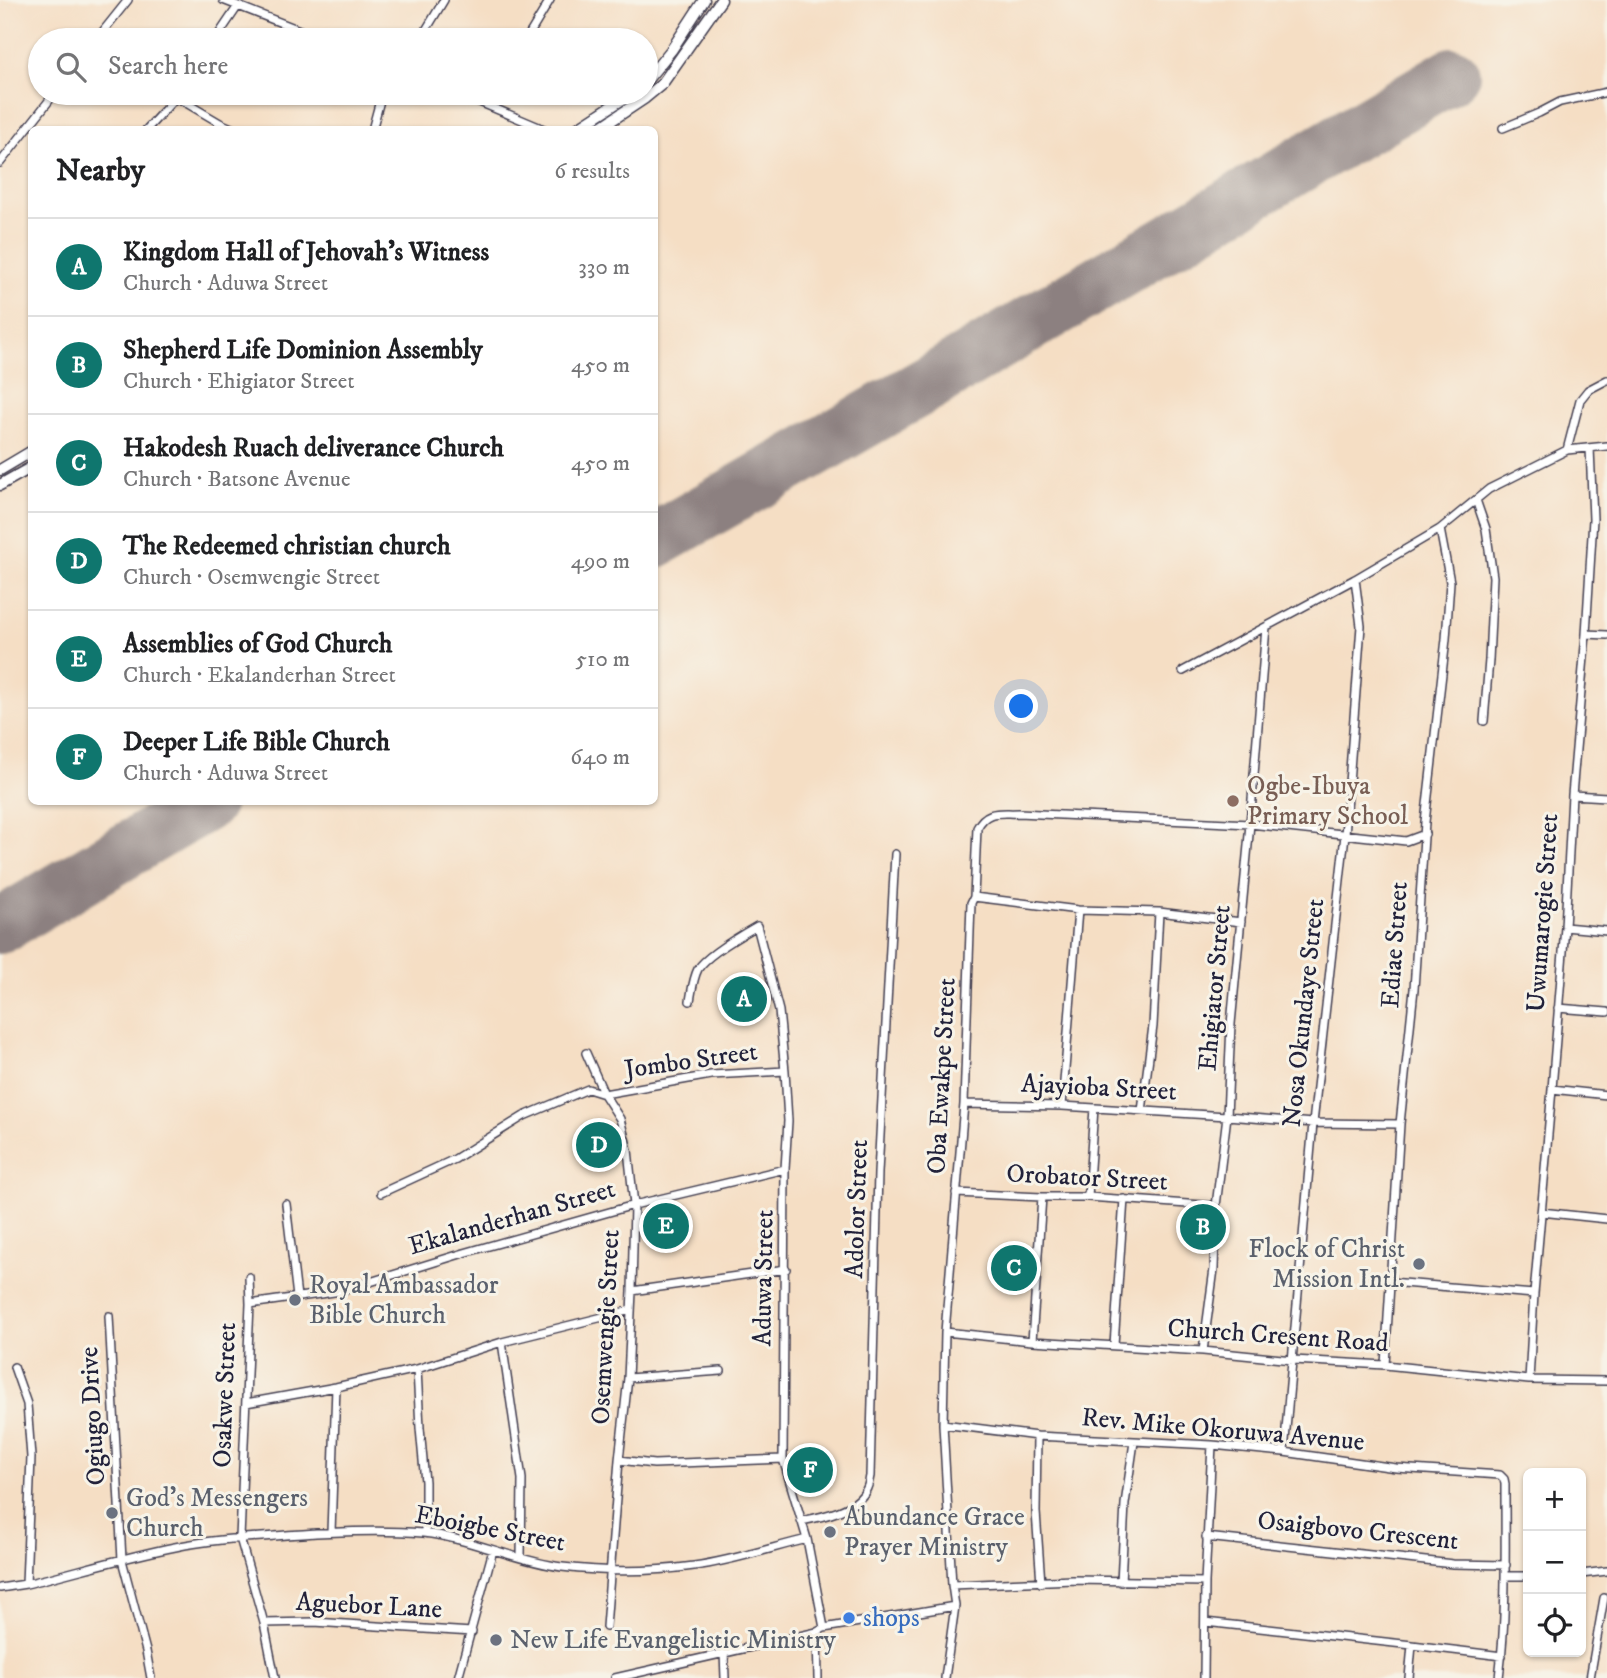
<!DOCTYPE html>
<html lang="en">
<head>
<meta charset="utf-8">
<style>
	body { margin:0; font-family:"IM FELL DW Pica",serif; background:#f2f2f2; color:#202124 }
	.controls { position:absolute; right:21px; bottom:21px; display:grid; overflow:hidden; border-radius:10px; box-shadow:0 2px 5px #0004 }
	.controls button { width:63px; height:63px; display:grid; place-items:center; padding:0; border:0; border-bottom:2px solid #e0e0e0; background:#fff; color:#202124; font:35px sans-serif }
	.you { position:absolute; left:1022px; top:707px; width:24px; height:24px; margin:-18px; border:5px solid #fff; border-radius:50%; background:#1a73e8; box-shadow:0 0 0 10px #1a73e833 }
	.badge { display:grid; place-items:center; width:46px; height:46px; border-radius:50%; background:#0f766e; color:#fff; font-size:23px; font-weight:700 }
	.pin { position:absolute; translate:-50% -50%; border:4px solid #fff; box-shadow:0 2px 7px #0006 }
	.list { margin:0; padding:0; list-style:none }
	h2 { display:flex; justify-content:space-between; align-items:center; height:91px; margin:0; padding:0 28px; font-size:30px }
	h2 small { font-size:23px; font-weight:400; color:#757577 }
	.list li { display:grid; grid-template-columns:46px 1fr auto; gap:21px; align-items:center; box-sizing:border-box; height:98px; padding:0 28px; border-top:2px solid #e0e0e0 }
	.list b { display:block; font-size:26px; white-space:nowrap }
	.list p { margin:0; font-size:23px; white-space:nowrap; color:#757577 }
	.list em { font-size:23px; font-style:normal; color:#757577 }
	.icon { flex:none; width:38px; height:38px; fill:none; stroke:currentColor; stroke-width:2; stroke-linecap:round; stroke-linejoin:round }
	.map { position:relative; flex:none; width:1607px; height:1678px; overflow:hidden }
	.search { position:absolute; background:#fff; box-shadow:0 2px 5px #0004; left:28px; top:28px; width:630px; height:77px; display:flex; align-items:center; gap:18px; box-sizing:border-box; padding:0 24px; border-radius:38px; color:#757577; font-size:26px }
	.panel { position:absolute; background:#fff; box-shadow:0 2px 5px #0004; left:28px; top:126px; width:630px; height:679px; border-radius:10px }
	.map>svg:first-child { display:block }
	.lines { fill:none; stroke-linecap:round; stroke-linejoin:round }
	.runway { stroke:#8c8080; stroke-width:56 }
	.minor-casing { stroke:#423e50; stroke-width:10 }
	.secondary-casing { stroke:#423e50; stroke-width:13 }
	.minor { stroke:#fff; stroke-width:7 }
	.secondary { stroke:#fff; stroke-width:10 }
	.education-dot { fill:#8d6e63; stroke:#f7f3e8; stroke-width:2.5 }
	.worship-dot { fill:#6b7280; stroke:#f7f3e8; stroke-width:2.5 }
	.shop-dot { fill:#3f7fe0; stroke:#f7f3e8; stroke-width:2.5 }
	.labels { text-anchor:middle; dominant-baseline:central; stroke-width:6; stroke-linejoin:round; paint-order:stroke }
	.education-label { font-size:26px; fill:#785e54; stroke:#f7f3e8; text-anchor:start }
	.street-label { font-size:26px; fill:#22223b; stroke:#f7f3e8 }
	.worship-label { font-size:26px; fill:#5b616d; stroke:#f7f3e8; text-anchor:start }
	.shop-label { font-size:26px; fill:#366cbe; stroke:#f7f3e8; text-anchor:start }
</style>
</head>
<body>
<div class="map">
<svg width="1607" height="1678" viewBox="0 0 1607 1678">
	<rect width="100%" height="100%" fill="#f7f3e8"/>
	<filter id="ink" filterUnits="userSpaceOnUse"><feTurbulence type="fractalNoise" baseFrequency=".0143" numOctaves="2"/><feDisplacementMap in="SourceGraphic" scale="14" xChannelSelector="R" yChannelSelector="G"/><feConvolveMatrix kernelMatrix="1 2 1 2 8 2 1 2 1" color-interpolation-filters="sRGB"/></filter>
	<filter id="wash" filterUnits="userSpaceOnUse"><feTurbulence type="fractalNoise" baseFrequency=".00686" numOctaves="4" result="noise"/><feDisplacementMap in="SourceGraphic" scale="28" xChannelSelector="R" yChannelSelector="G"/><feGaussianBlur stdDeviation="1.57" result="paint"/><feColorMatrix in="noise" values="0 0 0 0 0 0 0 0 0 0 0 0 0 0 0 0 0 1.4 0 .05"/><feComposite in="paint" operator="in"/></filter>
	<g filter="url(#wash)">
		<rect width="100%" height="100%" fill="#f5dec4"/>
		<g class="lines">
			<path class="runway" d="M654,541L933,381L1452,75
				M0,926L208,802"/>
		</g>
	</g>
	<g filter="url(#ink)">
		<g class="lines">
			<g class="minor-casing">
				<path id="minor" d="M223,0L325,40
					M96,40L128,0
					M215,40L238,6
					M420,40L444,0
					M526,40L550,0
					M458,93L546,130
					M176,97L220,123L236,130
					M489,105L496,93
					M1503,128L1539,113L1560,102L1607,92
					M146,130L180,93
					M372,130L382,93
					M0,163L55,93
					M1567,450L1580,400L1588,390L1607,380
					M1476,500L1486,529L1493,577L1489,660L1484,721
					M1586,634L1607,635
					M1183,671L1355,579L1440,529L1489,489L1567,450L1607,446
					M1572,795L1607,797
					M974,897L1078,910L1159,912L1241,922
					M1565,927L1607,931
					M690,1001C692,990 693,979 698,969C706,956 743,934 757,926L779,1011L785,1071L788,1121L785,1169L783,1459L807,1539L824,1628
					M1558,1008L1607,1012
					M586,1053L604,1094L620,1119L628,1150L634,1205L632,1291L628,1378L619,1460L606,1627
					M1552,1089L1607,1095
					M964,1104L1062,1106L1227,1116L1313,1123L1400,1124
					M1062,1106L1078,910
					M1142,1111L1153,1026L1159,912
					M381,1193L455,1159L524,1116L588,1089L604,1094L711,1075L785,1071
					M956,1193L1042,1197H1088L1216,1206
					M1088,1197L1094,1108
					M286,1204L297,1297
					M1541,1212L1607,1219
					M249,1277L250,1304L240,1538L264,1623L275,1678
					M1390,1282L1534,1294
					M632,1291L786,1269
					M250,1304L341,1291L464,1253L634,1205L785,1169
					M109,1316L122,1560L146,1651L151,1678
					M945,1332L1032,1341L1203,1351L1293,1360L1385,1365L1529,1380L1607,1381
					M1032,1341L1042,1197
					M502,1342L522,1479L521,1558
					M1114,1345L1124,1199
					M1203,1351L1214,1269L1216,1206L1227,1116L1231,1024L1250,824L1266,627
					M1385,1365L1400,1124L1414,989L1425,822L1446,639L1450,582L1440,529
					M14,1367L27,1404L31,1457L26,1584
					M417,1369L420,1428L425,1482V1533
					M628,1378L721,1371
					M1529,1380L1534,1294L1552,1089L1565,927L1572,795L1586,634L1593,519L1590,448
					M246,1403L336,1387L417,1369L502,1342L631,1310
					M943,1424L1037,1436L1212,1445L1284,1452L1396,1468L1500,1475L1504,1479L1505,1484C1505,1549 1507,1614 1499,1678
					M1037,1436L1036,1512L1041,1583
					M1284,1452L1313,1123L1345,835L1361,626L1355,579
					M619,1460L654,1464L783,1459
					M801,1521C822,1517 858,1510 867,1488C869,1484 869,1480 870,1476L878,1173L895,854
					M331,1532L336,1387
					M1206,1537L1453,1564L1506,1565
					M1581,1574L1607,1571
					M1506,1576H1528
					M1121,1582L1125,1504L1134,1442
					M952,1585L1073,1580L1205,1582
					M0,1588L26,1584C75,1572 125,1557 175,1547C207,1540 242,1538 275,1536C324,1532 374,1529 423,1533C470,1538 515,1561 562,1567C605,1572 651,1572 694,1566C732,1561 770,1548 807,1539
					M1205,1622L1412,1645L1409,1678
					M264,1623L314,1622L472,1632
					M817,1632L818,1678
					M1412,1645L1502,1656
					M724,1652L725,1678
					M458,1678L493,1550
					M615,1678L817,1632L824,1628L955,1606
					M945,1678L955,1606L952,1585L943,1424L945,1332L964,1104L971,903L974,897L977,828C987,809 1000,814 1019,813L1250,824L1406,841L1425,834
					M1204,1678L1205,1582L1212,1445
					M1590,1678L1604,1598"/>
			</g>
			<g class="secondary-casing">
				<path id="secondary" d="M646,81L672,49L704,0
					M575,130L632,93
					M597,130L645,98L662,84L721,0
					M0,470L32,451
					M0,485L32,467"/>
			</g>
			<use href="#minor" class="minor"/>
			<use href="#secondary" class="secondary"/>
		</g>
	</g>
	<circle class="education-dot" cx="1233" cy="801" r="7"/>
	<g class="worship-dot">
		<circle cx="1419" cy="1264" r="7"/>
		<circle cx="295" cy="1300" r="7"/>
		<circle cx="112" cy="1513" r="7"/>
		<circle cx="830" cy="1532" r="7"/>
		<circle cx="496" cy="1640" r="7"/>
	</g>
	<circle class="shop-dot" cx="849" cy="1618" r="7"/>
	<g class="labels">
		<g class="education-label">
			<text x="1247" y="786">Ogbe-Ibuya<tspan x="1247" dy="30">Primary School</tspan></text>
		</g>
		<g class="street-label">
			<text transform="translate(1543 913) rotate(-86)">Uwumarogie Street</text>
			<text transform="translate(1395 945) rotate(-86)">Ediae Street</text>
			<text transform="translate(1215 988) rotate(-85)">Ehigiator Street</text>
			<text transform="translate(1304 1013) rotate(-84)">Nosa Okundaye Street</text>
			<text transform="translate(691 1061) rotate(-8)">Jombo Street</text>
			<text transform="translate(942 1076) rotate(-87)">Oba Ewakpe Street</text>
			<text transform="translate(1099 1088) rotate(3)">Ajayioba Street</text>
			<text transform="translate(1087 1178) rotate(3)">Orobator Street</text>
			<text transform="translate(857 1209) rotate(-88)">Adolor Street</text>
			<text transform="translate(512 1218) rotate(-16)">Ekalanderhan Street</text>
			<text transform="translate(764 1278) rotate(-89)">Aduwa Street</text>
			<text transform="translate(606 1327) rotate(-87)">Osemwengie Street</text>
			<text transform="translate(1278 1336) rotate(4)">Church Cresent Road</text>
			<text transform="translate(225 1395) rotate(-88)">Osakwe Street</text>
			<text transform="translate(93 1416) rotate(-93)">Ogiugo Drive</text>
			<text transform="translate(1223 1430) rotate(5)">Rev. Mike Okoruwa Avenue</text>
			<text transform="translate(490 1529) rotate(11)">Eboigbe Street</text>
			<text transform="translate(1358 1531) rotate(6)">Osaigbovo Crescent</text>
			<text transform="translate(369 1606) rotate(3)">Aguebor Lane</text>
		</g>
		<g class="worship-label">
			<text x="1405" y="1249" text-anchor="end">Flock of Christ<tspan x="1405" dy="30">Mission Intl.</tspan></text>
			<text x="309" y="1285">Royal Ambassador<tspan x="309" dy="30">Bible Church</tspan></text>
			<text x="126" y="1498">God's Messengers<tspan x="126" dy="30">Church</tspan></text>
			<text x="844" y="1517">Abundance Grace<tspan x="844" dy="30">Prayer Ministry</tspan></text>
			<text x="510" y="1640">New Life Evangelistic Ministry</text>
		</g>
		<g class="shop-label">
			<text x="863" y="1618">shops</text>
		</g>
	</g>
</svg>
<div class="controls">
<button>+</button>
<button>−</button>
<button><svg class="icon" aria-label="locate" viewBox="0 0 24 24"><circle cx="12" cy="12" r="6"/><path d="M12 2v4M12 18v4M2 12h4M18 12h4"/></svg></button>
</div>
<div class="you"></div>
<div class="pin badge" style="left:744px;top:999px">A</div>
<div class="pin badge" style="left:1203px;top:1227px">B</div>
<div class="pin badge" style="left:1014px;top:1268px">C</div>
<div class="pin badge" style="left:599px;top:1145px">D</div>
<div class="pin badge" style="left:666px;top:1226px">E</div>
<div class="pin badge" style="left:810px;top:1470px">F</div>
<div class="search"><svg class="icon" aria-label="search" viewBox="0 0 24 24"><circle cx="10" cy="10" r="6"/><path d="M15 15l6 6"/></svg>Search here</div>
<section class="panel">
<h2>Nearby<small>6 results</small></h2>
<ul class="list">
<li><span class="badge">A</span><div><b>Kingdom Hall of Jehovah's Witness</b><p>Church · Aduwa Street</p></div><em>330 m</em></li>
<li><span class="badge">B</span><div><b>Shepherd Life Dominion Assembly</b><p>Church · Ehigiator Street</p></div><em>450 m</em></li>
<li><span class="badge">C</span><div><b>Hakodesh Ruach deliverance Church</b><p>Church · Batsone Avenue</p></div><em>450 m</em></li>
<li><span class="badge">D</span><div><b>The Redeemed christian church</b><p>Church · Osemwengie Street</p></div><em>490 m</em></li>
<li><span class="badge">E</span><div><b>Assemblies of God Church</b><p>Church · Ekalanderhan Street</p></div><em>510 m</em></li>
<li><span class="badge">F</span><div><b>Deeper Life Bible Church</b><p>Church · Aduwa Street</p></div><em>640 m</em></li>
</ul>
</section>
</div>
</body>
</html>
